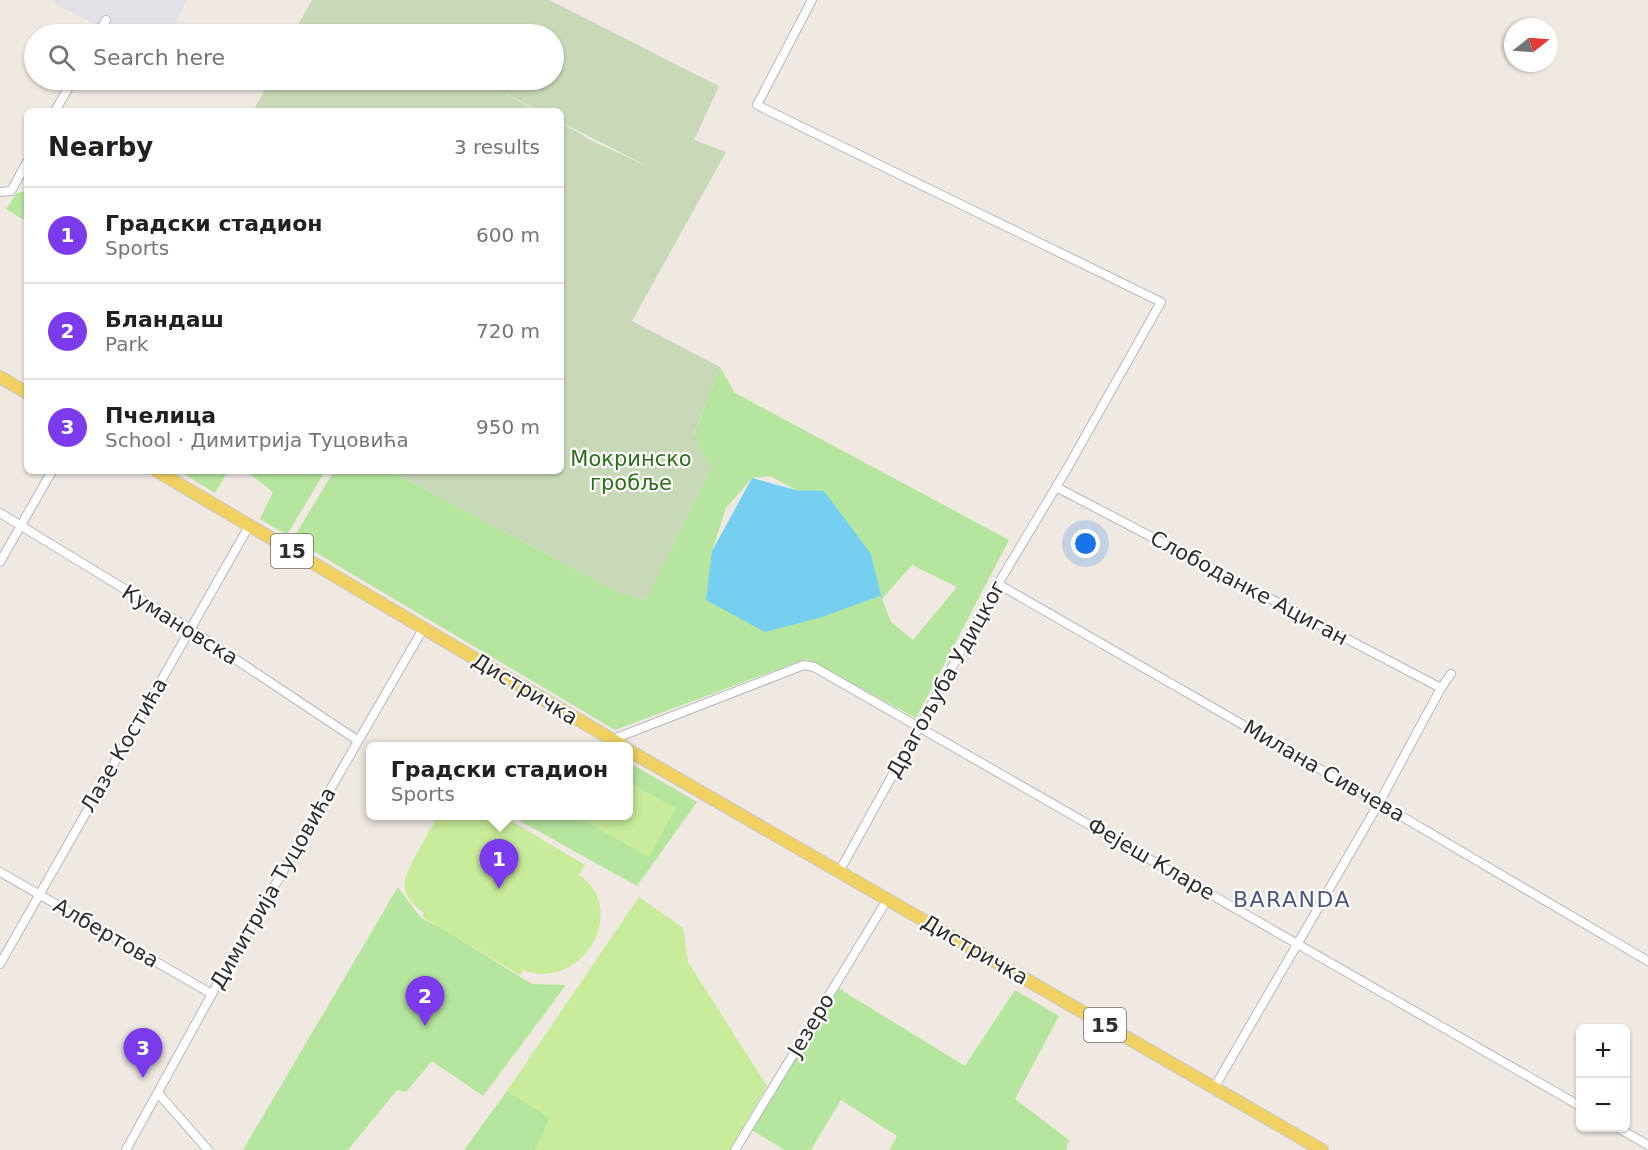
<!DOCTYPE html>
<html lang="en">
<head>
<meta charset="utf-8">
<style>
	body { margin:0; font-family:"DejaVu Sans",sans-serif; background:#f2f2f2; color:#202124 }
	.controls { position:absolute; right:18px; bottom:18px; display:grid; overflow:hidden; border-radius:9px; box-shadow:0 2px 4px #0004 }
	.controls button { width:54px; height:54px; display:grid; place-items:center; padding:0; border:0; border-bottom:2px solid #e0e0e0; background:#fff; color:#202124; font:30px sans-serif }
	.compass { position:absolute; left:1504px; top:18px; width:54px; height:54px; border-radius:50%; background:#fff; box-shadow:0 2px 4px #0004; rotate:73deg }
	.you { position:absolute; left:1086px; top:544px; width:21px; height:21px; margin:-15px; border:4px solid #fff; border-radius:50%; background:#1a73e8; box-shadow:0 0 0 9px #1a73e833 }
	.badge { display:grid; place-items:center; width:39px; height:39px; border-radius:50%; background:#7c3aed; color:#fff; font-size:20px; font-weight:700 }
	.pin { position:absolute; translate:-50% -50px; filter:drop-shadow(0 2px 3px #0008) }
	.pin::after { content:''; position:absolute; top:32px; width:21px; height:18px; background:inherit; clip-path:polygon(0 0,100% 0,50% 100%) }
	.popup { position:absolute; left:366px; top:742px; width:267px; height:78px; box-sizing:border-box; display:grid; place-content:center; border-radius:9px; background:#fff; filter:drop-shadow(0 2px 4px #0005); font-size:20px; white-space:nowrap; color:#757577 }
	.popup b { font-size:22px; color:#202124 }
	.popup::after { content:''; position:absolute; left:50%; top:100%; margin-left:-12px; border:12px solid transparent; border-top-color:#fff }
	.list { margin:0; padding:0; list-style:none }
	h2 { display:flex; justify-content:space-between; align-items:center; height:78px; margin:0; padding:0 24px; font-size:26px }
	h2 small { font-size:20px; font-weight:400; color:#757577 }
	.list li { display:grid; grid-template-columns:39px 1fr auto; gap:18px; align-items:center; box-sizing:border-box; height:96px; padding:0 24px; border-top:2px solid #e0e0e0 }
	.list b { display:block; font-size:22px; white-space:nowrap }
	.list p { margin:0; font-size:20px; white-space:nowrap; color:#757577 }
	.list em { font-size:20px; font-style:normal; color:#757577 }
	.icon { flex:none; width:33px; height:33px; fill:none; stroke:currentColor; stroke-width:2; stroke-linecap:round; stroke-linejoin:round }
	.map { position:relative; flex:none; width:1648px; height:1150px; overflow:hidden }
	.search { position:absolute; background:#fff; box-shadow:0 2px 4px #0004; left:24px; top:24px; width:540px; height:66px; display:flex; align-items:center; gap:15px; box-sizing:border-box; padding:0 21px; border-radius:33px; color:#757577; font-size:22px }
	.panel { position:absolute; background:#fff; box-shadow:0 2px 4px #0004; left:24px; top:108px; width:540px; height:366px; border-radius:9px }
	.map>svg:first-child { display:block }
	.industrial { fill:#e3e1e8 }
	.green { fill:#b6e59e; fill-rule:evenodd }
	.cemetery { fill:#c8d9b8 }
	.pitch { fill:#c9ec9a }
	.water { fill:#75cff0 }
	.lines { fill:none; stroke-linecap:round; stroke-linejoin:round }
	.street-casing { stroke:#b4b7c1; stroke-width:10 }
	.primary-casing { stroke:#c9c9c9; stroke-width:14 }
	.street { stroke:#fff; stroke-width:8 }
	.primary { stroke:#f2d163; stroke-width:12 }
	.labels { text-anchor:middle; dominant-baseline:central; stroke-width:4.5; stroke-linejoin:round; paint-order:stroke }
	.shield { fill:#fff; stroke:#6d6d6d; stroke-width:1.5 }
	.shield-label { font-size:20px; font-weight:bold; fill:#2e2e2e }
	.park-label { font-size:21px; fill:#2c6e1b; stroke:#fff }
	.street-label { font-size:21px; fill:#2e2e2e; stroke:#fff }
	.neighbourhood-label { font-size:22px; letter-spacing:1.5px; fill:#4d5680; stroke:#fff }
</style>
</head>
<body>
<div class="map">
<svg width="1648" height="1150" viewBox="0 0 1648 1150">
	<rect width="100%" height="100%" fill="#efe9e1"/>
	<path class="industrial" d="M55,0H187L171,34H115L53,3Z"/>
	<path class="green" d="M27,191V222L6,209L17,193Z
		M720,367L735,393L1009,540L916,718L806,659L615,730L293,539L334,471H391L621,594L646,600L712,467L693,437ZM770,476L796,490L824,491L882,597L712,551L726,508L752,478ZM912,565L957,587L913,640L891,622L882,599Z
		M179,471H228L215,493Z
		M246,471H325L287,535L260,519L273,492Z
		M628,762L697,802L637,886L511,816H628Z
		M398,887L421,918L443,929L532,984L566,985L483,1096L432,1061L406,1092L397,1090L348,1150H243Z
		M838,988L965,1066L1015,990L1059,1016L1015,1099L1069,1140L1066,1150H889L897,1136L841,1100L811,1150H784L752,1130Z
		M507,1091L551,1118L535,1150H464Z"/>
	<path class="cemetery" d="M312,0H549L719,86L694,140L726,152L632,321L720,367L693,436L712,467L646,600L621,594L391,471H561V123L583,135L586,138L649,167L561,122V111H539L497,89L537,111H253L270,80H554V34H293Z"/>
	<path class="pitch" d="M628,782L676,808L649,857L575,816H628Z
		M438,816H503L585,865L579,875C631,910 581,993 523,970L520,975L422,917L424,913C396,893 403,879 417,853C424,840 431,828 438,816Z
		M639,897L683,928L688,962L767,1086L730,1150H535L550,1118L507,1091Z"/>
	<path class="water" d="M752,478L796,490L824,491L871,554L882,599L880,596L819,618L765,632L706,600L712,551Z"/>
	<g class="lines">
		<g class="street-casing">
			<path id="street" d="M812,0L757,105L1161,302L1068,467L998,584L839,872
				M98,34L106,20
				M55,111L73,80
				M0,192L11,191L27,162
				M1056,487L1441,688
				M0,513L190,629L357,740
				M0,562L52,471
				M998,584L1379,803L1648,961
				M611,740L804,665L814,667L1580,1106
				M0,872L212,994
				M0,964L249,526
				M1214,1088L1379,803L1441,688L1451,674
				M158,1093L208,1150
				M1618,1128L1648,1145
				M126,1150L212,994L423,629
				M735,1150L887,900"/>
		</g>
		<g class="primary-casing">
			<path id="primary" d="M0,377L27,393
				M157,471L623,746
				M628,750L1322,1150"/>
		</g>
		<use href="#street" class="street"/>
		<use href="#primary" class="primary"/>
	</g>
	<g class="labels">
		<g class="shield">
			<rect x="271" y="534" width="42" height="34" rx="4.5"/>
			<rect x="1084" y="1008" width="42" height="34" rx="4.5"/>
		</g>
		<g class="shield-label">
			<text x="292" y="551">15</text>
			<text x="1105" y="1025">15</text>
		</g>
		<g class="park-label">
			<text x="631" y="459">Мокринско<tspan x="631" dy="24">гробље</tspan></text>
		</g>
		<g class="street-label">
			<text transform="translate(1249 588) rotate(28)">Слободанке Ациган</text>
			<text transform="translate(180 625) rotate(32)">Кумановска</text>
			<text transform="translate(946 679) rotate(-61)">Драгољуба Удицког</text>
			<text transform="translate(525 689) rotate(31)">Дистричка</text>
			<text transform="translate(124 745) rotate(-60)">Лазе Костића</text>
			<text transform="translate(1324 771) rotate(30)">Милана Сивчева</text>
			<text transform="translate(1151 859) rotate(30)">Фејеш Кларе</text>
			<text transform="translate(273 888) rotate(-60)">Димитрија Туцовића</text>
			<text transform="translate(106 933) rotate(30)">Албертова</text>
			<text transform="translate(975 950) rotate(30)">Дистричка</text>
			<text transform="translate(811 1025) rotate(-59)">Језеро</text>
		</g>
		<g class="neighbourhood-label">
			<text x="1292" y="899">BARANDA</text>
		</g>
	</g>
</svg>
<div class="controls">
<button>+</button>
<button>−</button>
</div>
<svg class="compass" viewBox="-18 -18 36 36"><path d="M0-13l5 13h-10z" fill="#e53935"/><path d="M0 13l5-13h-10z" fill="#757577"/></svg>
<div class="you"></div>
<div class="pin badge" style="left:499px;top:889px">1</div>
<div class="popup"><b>Градски стадион</b>Sports</div>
<div class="pin badge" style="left:425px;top:1026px">2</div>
<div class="pin badge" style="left:143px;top:1078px">3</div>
<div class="search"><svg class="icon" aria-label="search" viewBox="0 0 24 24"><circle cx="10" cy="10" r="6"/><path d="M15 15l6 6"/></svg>Search here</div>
<section class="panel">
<h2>Nearby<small>3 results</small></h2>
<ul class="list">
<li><span class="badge">1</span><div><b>Градски стадион</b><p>Sports</p></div><em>600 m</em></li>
<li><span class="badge">2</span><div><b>Бландаш</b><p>Park</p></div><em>720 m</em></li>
<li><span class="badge">3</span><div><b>Пчелица</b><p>School · Димитрија Туцовића</p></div><em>950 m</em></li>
</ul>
</section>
</div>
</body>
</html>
